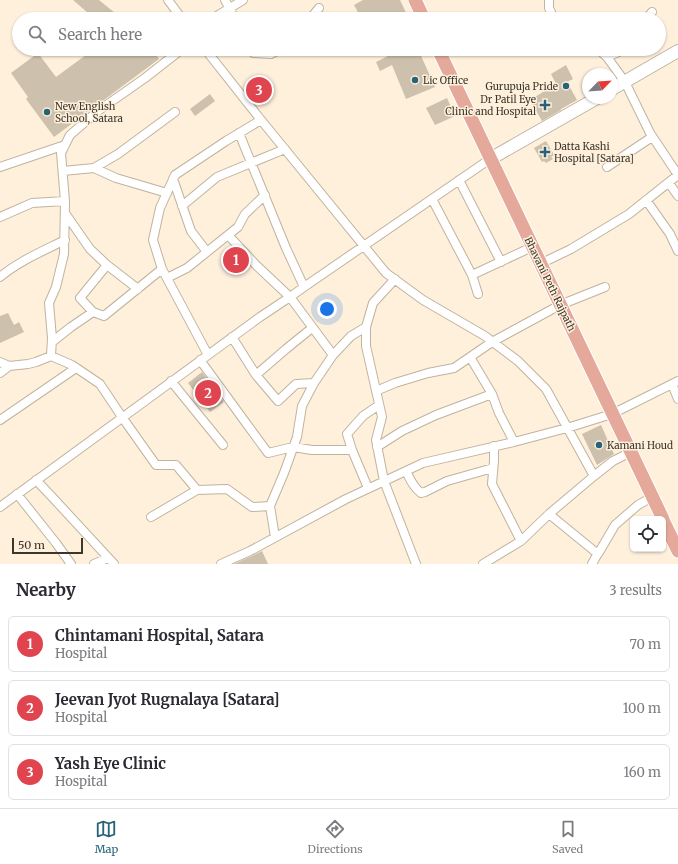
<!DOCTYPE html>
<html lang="en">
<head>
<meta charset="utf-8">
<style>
	body { margin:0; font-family:Merriweather,serif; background:#f2f2f3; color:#2b2b33 }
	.controls { position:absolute; right:12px; bottom:12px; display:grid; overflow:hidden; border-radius:6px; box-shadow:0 1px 3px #0004 }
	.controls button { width:36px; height:36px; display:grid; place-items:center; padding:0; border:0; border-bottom:1px solid #e1e1e2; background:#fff; color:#2b2b33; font:20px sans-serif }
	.compass { position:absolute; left:582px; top:68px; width:36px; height:36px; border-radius:50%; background:#fff; box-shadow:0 1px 3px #0004; rotate:65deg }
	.scale { position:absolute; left:12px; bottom:10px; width:71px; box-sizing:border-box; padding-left:4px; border:2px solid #3b362e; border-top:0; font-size:11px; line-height:14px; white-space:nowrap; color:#3b362e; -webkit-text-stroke:3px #fef0db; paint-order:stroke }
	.you { position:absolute; left:327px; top:309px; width:14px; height:14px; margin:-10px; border:3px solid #fff; border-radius:50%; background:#1a73e8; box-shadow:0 0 0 6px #1a73e833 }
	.badge { display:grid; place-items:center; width:26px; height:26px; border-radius:50%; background:#27627a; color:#fff; font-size:13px; font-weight:700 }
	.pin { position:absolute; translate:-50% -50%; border:2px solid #fff; box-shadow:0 1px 4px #0006 }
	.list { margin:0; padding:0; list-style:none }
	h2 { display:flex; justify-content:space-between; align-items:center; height:52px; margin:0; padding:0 16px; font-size:17px }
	h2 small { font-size:13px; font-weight:400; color:#7c7c81 }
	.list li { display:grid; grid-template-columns:26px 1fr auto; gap:12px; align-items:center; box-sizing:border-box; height:56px; margin:0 8px 8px; padding:0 8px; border:1px solid #e1e1e2; border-radius:6px }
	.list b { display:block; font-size:15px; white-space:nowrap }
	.list p { margin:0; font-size:13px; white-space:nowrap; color:#7c7c81 }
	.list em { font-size:13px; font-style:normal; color:#7c7c81 }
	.icon { flex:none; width:22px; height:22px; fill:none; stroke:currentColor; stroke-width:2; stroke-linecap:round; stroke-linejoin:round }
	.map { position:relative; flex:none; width:678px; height:564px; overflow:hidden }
	.search { position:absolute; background:#fff; box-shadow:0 1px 3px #0004; left:12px; right:12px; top:12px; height:44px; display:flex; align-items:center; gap:10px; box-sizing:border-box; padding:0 14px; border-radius:22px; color:#7c7c81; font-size:15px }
	.sheet { height:244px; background:#fff }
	nav { display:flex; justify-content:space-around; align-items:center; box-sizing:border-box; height:56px; border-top:1px solid #e1e1e2; background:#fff; font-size:11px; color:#7c7c81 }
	nav a { display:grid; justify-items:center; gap:2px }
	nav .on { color:#27627a }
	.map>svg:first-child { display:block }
	.building { fill:#cdc0ac }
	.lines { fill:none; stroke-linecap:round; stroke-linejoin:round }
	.minor-casing { stroke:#c0b39f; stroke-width:10 }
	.secondary-casing { stroke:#c0b39f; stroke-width:14 }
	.primary-casing { stroke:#fff; stroke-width:15 }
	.minor { stroke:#fff; stroke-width:8 }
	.secondary { stroke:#fff; stroke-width:12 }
	.primary { stroke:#e4a99a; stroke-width:13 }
	.poi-dot { fill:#27627a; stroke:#fef0db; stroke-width:1.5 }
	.labels { text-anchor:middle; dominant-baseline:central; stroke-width:3; stroke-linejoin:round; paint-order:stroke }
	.poi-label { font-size:10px; fill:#3b362e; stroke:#fef0db; text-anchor:start }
	.street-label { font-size:10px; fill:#3b362e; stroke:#fef0db }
</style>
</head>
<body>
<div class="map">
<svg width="678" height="564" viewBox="0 0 678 564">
	<rect width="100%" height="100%" fill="#fef0db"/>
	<path class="building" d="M73,0H99L115,13L110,19H95Z
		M363,0H400L409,19H366L363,14L360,16L354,5Z
		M94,49H152L159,59L54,137L26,99L28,97L11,73L38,53L56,77Z
		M402,49H418L435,87L406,99L392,65L380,71L376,62Z
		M566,65L573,79L567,82L577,100L561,109V110L542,121L530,100L556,84L551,74Z
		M266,79L272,89L253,101L246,92Z
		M210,94L215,101L195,116L190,109Z
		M447,98L455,116L435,125L426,108Z
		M546,141L554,155L551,157L553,159L546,163L544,161L542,162L534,148Z
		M231,247L245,264L233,274L224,263L227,260L222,254Z
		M8,313L14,325L19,322L24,332L0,343V316Z
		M202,372L224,402L210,412L188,383Z
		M601,425L614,454L597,465L582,434Z
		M262,551L268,564H234L252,556Z"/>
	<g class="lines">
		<g class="minor-casing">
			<path id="minor" d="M168,0L182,19
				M225,0L235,19
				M549,0V8L554,19
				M212,19L243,0
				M310,19L319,8
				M646,19L652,12
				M205,49L261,120L386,273L423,300L485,336L518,361L546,389L594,476
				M251,49L253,53L271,54L281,49
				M598,49L607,57L625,82L650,133L678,175
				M607,57L621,51L623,49
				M239,133L286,248L304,287
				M0,167L65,145
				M607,167L652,137
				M94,168L116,178L167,193
				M63,171L94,168L118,154L175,112
				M173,179L191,231L207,252
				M459,180L501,262
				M669,183L678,196
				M432,199L472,275L478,294
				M646,200L670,234L678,251
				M182,206L217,177L285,149
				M65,213L90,249L107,265L138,289
				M0,217L32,203L65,201
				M228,235L257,266L290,297L333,355
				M540,264L571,249L629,214L678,175
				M472,275L532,247
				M0,277C19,261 43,251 65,240
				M167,278L187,268L238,227L245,214L265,195
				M395,279L373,303L366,327V346L382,417L376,440L384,481L416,564
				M93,312L80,298L107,265
				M232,337L256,375L278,401L296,384L314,383
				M52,342L71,327L93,312L104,316L162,269
				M208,355L162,269L153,240L160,208L175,175L226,141L261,120
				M51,356L72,365L100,384L122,417L156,465H176L197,490L227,489L252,507L270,506
				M470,357L492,394L499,413L514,442
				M200,360L246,423L268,453L293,447L312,450H352
				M0,362L9,366
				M0,373L9,366L28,364L36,362L51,356L52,338L49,303L56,287L64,254L65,201L61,153L70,135L98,111L145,78L182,49
				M256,375L286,349L312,328
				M171,381L223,445
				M672,384L678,399
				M376,391L395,383L428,373L454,368L492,342L560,305L605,287
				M0,420L76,368
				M494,446V461L492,484L521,541
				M377,447L402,431L436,415L492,394
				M406,471C410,479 413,487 421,493L425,492L447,481L493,468
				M36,480L54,499L114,564
				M368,488L352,450L347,434L363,416L379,405
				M17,494L56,543L71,564
				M0,507L260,317L290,297L304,287L490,159
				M549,514L598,554L615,525L638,505L652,497
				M151,517L197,490
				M275,537L270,506L284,473L297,437L302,406L314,383L333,355L351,336L366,327
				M94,564L108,558
				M221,564L250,551L346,499L423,463L514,442L567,428L612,414L678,381
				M483,564L521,541L549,514L594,476L613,461L631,452
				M592,564L598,553"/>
		</g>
		<g class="secondary-casing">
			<path id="secondary" d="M612,89L678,51
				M490,159L597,98"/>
		</g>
		<g class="primary-casing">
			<path id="primary" d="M415,0L424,19
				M438,49L663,519
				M663,520L678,551"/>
		</g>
		<use href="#minor" class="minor"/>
		<use href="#secondary" class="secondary"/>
		<use href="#primary" class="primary"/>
	</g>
	<g class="poi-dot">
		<circle cx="415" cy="80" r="4"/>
		<circle cx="566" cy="86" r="4"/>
		<path d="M543 99h4v4h4v4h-4v4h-4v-4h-4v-4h4z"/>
		<circle cx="47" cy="112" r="4"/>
		<path d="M543 146h4v4h4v4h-4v4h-4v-4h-4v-4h4z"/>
		<circle cx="599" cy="445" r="4"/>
	</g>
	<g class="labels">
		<g class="poi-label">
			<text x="423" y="80">Lic Office</text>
			<text x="558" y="86" text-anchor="end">Gurupuja Pride</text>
			<text x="536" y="99" text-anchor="end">Dr Patil Eye<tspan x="536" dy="12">Clinic and Hospital</tspan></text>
			<text x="55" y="106">New English<tspan x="55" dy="12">School, Satara</tspan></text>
			<text x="554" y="146">Datta Kashi<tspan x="554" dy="12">Hospital [Satara]</tspan></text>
			<text x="607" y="445">Kamani Houd</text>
		</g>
		<g class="street-label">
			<text transform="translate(550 284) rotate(64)">Bhavani Peth Rajpath</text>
		</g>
	</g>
</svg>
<div class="controls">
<button><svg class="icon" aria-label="locate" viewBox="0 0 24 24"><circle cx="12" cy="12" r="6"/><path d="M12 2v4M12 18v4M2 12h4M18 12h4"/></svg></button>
</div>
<svg class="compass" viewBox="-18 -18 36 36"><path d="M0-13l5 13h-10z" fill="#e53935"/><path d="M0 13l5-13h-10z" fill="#7c7c81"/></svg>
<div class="scale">50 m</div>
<div class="you"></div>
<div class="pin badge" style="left:236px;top:260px;background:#e0444e">1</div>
<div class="pin badge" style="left:208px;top:393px;background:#e0444e">2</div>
<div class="pin badge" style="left:259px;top:90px;background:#e0444e">3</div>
<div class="search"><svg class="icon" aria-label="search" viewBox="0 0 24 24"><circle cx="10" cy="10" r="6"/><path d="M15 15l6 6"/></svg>Search here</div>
</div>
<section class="sheet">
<h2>Nearby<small>3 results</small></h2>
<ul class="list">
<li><span class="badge" style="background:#e0444e">1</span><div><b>Chintamani Hospital, Satara</b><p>Hospital</p></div><em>70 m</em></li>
<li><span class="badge" style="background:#e0444e">2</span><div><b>Jeevan Jyot Rugnalaya [Satara]</b><p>Hospital</p></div><em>100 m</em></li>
<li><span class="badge" style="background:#e0444e">3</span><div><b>Yash Eye Clinic</b><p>Hospital</p></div><em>160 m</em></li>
</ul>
</section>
<nav>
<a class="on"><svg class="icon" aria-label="map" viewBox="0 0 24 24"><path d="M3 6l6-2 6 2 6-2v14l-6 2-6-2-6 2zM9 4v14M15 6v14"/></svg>Map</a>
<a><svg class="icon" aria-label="directions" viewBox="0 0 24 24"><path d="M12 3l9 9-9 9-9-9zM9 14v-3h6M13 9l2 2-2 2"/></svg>Directions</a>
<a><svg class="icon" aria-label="saved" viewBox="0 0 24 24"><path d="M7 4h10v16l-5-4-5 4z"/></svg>Saved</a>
</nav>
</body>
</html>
